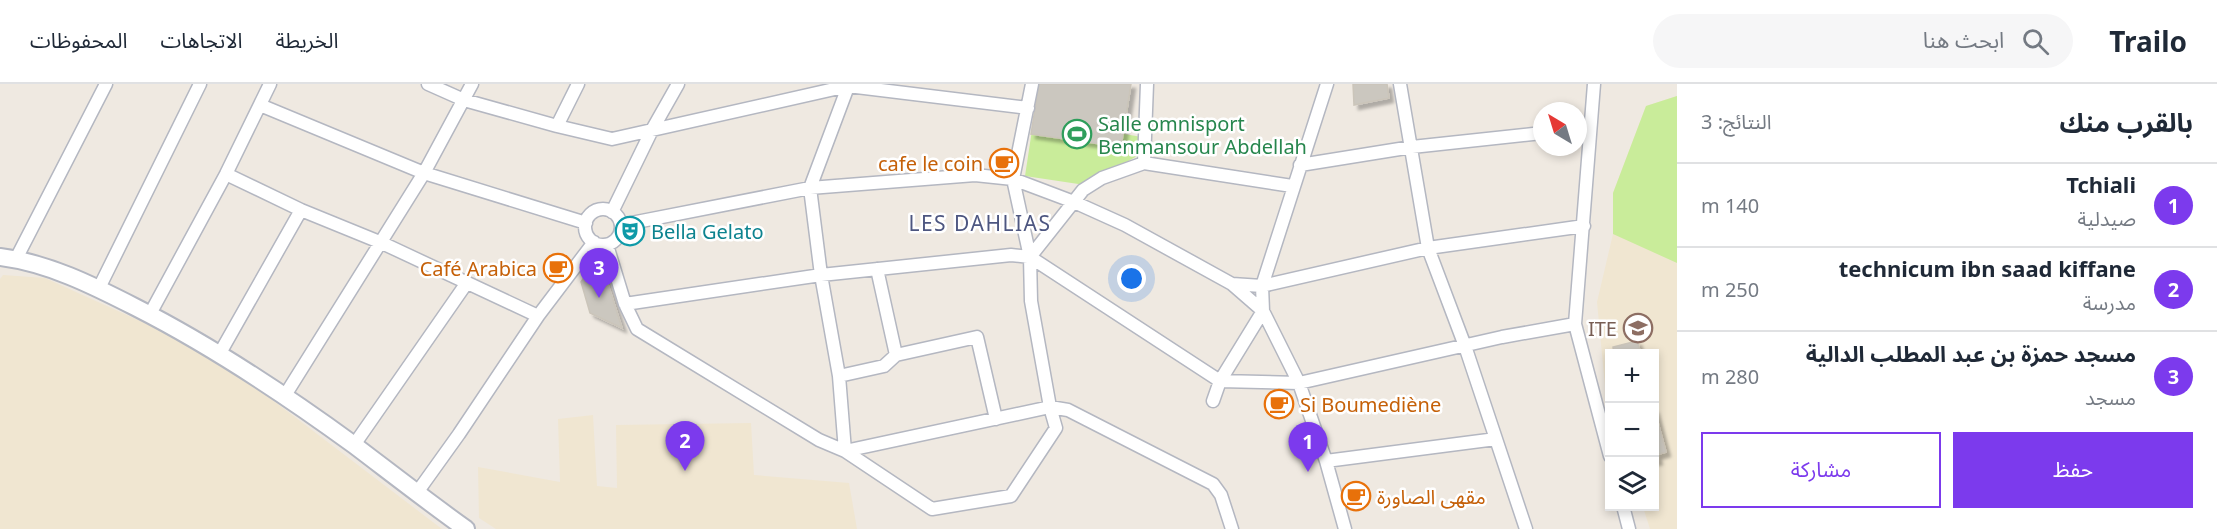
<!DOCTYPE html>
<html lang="ar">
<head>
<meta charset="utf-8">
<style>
	body { margin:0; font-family:"Noto Sans","Noto Sans Arabic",sans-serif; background:#f6f6f7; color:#1f2937; direction:rtl }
	.controls { position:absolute; right:18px; bottom:18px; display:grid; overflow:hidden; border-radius:0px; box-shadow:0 3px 9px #0003 }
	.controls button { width:54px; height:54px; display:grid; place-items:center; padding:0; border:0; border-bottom:2px solid #e0e1e3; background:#fff; color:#1f2937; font:30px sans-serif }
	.compass { position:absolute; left:1533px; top:18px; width:54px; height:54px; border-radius:50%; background:#fff; box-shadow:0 3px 9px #0003; rotate:322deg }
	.you { position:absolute; left:1132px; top:195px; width:21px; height:21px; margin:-15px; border:4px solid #fff; border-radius:50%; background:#1a73e8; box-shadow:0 0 0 9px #1a73e833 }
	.badge { display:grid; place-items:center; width:39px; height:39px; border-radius:50%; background:#7c3aed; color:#fff; font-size:20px; font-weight:700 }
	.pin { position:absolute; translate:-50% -50px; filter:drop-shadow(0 2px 3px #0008) }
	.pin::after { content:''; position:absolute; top:32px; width:21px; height:18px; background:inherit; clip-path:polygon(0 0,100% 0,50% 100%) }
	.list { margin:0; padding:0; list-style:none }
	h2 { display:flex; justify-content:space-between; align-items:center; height:78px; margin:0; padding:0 24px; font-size:26px }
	h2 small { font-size:20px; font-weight:400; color:#747a83 }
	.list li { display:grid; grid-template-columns:39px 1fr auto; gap:18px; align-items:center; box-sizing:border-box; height:84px; padding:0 24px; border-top:2px solid #e0e1e3 }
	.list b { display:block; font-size:22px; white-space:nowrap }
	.list p { margin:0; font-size:20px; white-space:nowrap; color:#747a83 }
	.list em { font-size:20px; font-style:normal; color:#747a83 }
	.actions { display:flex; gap:12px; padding:18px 24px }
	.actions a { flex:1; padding:14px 0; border:2px solid #7c3aed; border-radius:0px; text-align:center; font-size:21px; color:#7c3aed }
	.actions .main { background:#7c3aed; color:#fff }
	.icon { flex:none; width:33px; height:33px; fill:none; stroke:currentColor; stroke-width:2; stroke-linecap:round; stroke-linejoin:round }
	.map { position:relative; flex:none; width:1677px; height:445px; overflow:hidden; direction:ltr }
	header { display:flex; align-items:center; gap:36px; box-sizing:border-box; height:84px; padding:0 30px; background:#fff; border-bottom:2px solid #e0e1e3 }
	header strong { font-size:28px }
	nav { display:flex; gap:33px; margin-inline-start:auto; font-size:21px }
	.search { width:420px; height:54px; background:#f6f6f7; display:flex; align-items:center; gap:15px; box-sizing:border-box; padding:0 21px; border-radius:33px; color:#747a83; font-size:22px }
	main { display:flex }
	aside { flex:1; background:#fff }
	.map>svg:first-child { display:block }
	.education { fill:#f0e6d1 }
	.pitch { fill:#c9ec9a }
	.building { fill:#cbc7bf; stroke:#cbc5ba; stroke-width:1.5; filter:url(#shadow) }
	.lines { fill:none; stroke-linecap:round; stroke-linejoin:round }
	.street-casing { stroke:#b4b7c1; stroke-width:15 }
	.secondary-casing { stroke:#b4b7c1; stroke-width:20 }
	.street { stroke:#fff; stroke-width:12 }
	.secondary { stroke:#fff; stroke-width:16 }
	.labels { text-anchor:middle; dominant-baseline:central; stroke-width:5; stroke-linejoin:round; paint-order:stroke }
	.leisure-label { font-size:20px; fill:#27864d; stroke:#fff; text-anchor:start }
	.food-label { font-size:20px; fill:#c56008; stroke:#fff; text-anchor:end }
	.culture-label { font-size:20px; fill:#0d838f; stroke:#fff; text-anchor:start }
	.education-label { font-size:20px; fill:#785e54; stroke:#fff; text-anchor:end }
	.neighbourhood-label { font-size:21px; letter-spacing:1.5px; fill:#4d5680; stroke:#fff }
</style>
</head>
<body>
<header>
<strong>Trailo</strong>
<div class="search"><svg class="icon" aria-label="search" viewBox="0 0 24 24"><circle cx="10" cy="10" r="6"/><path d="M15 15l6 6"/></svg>ابحث هنا</div>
<nav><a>الخريطة</a><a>الاتجاهات</a><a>المحفوظات</a></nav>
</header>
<main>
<aside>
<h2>بالقرب منك<small>النتائج: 3</small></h2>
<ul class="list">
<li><span class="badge">1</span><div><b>Tchiali</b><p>صيدلية</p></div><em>140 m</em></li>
<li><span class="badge">2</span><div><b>technicum ibn saad kiffane</b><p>مدرسة</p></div><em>250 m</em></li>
<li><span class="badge">3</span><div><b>مسجد حمزة بن عبد المطلب الدالية</b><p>مسجد</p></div><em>280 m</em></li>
</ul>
<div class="actions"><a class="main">حفظ</a><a>مشاركة</a></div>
</aside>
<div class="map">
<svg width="1677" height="445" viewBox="0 0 1677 445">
	<defs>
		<filter id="shadow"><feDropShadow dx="4.5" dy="4.5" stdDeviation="1.5" flood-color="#0004"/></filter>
	</defs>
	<rect width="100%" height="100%" fill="#efe9e1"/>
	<path class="education" d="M1677,12V445H1650L1643,423L1654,422V270H1610L1609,318L1605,302L1597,218L1613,150V109L1646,22Z
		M3,191L45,194L160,246L254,302L442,445H0V195Z
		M593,331L597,402L617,404L616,341L751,339L754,391L849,399L857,445H496L479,434L478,383L560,398L558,335Z"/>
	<path class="pitch" d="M1039,0H1131L1124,50L1142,53L1139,71L1085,101L1025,92Z
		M1677,12V179L1613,150V109L1646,22Z"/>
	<path class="building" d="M1039,0H1131L1121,63L1031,50Z
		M1353,0H1387L1389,14L1354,21Z
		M596,176L602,182L622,244L590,229L581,198Z
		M1637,257L1641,270H1614L1613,263Z
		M1654,324L1666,368L1656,371L1658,376L1654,377Z"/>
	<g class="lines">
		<g class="street-casing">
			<path id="street" d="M428,0L464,16L557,42L612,55L848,2L1028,24
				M849,0L810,104L821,191L839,292L845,367L932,425L1011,412L1056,344L1050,323L1031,217L1030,173L1013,95L1032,0
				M1400,0L1428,164L1465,262L1526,445
				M1594,0L1575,240L1610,372
				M260,21L424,89L586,139
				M557,42L578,0
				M1144,79L1147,0
				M1300,81L1412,63L1542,49
				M226,90L301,126L382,159L538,232
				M1292,102L1144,79L1102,94L1083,106L1030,173L1220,297L1299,299L1502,253L1575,240
				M585 143a18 18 0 1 1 36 0a18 18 0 1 1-36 0Z
				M612,128L652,46L678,0
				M621,141L810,104L975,91L1013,95L1074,118L1125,141L1232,200L1262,202L1428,164L1584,142
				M607,161L625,220L637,245L819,356L845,367L1050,323L1068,326L1213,400L1221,411L1232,445
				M16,175L106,0
				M877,185L896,271
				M1232,200L1263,227L1299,299L1326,377L1345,445
				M99,204L200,0
				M625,220L821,191L1011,171L1030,173
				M150,230L226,90L270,0
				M220,269L301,126
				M839,292L884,282L896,271L977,253L996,335
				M284,313L424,89L472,0
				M1213,317L1220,297L1263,227L1262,202L1327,0
				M354,361L466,200
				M1326,377L1496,355
				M416,410L459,350L538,232L594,158
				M1623,422L1629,445"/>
		</g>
		<g class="secondary-casing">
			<path id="secondary" d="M0,173C48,179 92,201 135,223C212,262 284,310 354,361C391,389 428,418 466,445"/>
		</g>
		<use href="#street" class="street"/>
		<use href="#secondary" class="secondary"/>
	</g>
	<defs>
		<g id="stadium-ring" transform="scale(1.5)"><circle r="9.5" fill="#fff" stroke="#2e9e5b" stroke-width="1.5"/><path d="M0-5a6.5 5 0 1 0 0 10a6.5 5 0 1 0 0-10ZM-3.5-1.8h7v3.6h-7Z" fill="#2e9e5b"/></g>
		<g id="cafe-ring" transform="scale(1.5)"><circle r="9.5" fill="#fff" stroke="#e8710a" stroke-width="1.5"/><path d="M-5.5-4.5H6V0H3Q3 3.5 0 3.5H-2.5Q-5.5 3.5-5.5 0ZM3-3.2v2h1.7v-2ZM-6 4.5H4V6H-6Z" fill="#e8710a"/></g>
		<g id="theatre-ring" transform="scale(1.5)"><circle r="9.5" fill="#fff" stroke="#0f9aa8" stroke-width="1.5"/><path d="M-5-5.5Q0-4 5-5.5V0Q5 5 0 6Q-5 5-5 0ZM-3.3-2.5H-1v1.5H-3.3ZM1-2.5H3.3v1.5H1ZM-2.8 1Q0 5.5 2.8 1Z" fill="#0f9aa8"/></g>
		<g id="university-ring" transform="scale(1.5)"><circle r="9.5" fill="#fff" stroke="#8d6e63" stroke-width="1.5"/><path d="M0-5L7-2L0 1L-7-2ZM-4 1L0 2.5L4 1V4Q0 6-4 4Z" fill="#8d6e63"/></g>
	</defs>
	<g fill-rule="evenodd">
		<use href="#stadium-ring" x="1077" y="50"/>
		<use href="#cafe-ring" x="1004" y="79"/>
		<use href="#theatre-ring" x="630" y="147"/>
		<use href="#cafe-ring" x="558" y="184"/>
		<use href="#university-ring" x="1638" y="244"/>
		<use href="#cafe-ring" x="1279" y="320"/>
		<use href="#cafe-ring" x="1356" y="412"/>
	</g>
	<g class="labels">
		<g class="leisure-label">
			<text x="1098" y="39">Salle omnisport<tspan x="1098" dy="23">Benmansour Abdellah</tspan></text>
		</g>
		<g class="food-label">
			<text x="983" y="79">cafe le coin</text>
			<text x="537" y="184">Café Arabica</text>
			<text x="1300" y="320" text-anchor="start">Si Boumediène</text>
			<text x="1377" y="412" text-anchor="start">مقهى الصاورة</text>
		</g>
		<g class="culture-label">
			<text x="651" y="147">Bella Gelato</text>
		</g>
		<g class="education-label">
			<text x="1617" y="244">ITE</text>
		</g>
		<g class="neighbourhood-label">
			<text x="980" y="139">LES DAHLIAS</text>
		</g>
	</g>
</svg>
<div class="controls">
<button>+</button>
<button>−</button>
<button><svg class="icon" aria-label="layers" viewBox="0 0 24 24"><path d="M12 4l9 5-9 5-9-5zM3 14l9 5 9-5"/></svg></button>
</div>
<svg class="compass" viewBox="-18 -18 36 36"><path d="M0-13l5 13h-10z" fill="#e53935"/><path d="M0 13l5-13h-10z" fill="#747a83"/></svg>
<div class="you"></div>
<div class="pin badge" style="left:1308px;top:388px">1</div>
<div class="pin badge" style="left:685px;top:387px">2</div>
<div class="pin badge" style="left:599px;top:214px">3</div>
</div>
</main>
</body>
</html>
